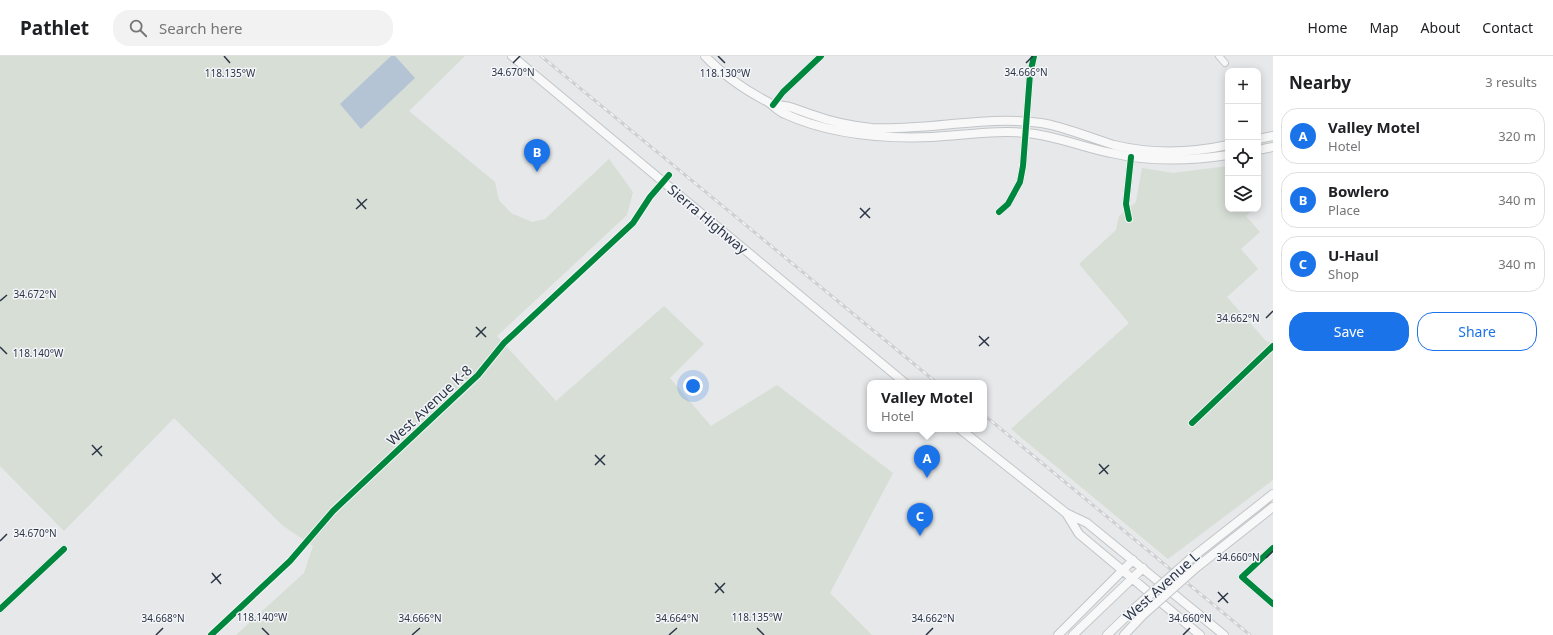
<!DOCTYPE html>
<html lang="en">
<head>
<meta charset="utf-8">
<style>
	body { margin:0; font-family:"Noto Sans",sans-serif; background:#f2f2f2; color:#202124 }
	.controls { position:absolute; right:12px; top:12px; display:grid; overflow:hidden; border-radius:8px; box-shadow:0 2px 10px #0003 }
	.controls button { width:36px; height:36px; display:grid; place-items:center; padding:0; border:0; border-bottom:1px solid #e0e0e0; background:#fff; color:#202124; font:20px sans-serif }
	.you { position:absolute; left:693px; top:330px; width:14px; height:14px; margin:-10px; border:3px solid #fff; border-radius:50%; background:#1a73e8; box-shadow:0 0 0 6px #1a73e833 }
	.badge { display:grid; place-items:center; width:26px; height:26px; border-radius:50%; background:#1a73e8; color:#fff; font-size:13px; font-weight:700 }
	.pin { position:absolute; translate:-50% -33px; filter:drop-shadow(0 1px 2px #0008) }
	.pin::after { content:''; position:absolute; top:21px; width:14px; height:12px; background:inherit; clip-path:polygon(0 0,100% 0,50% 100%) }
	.popup { position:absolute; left:867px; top:324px; width:120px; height:52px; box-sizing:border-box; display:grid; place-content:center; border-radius:8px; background:#fff; filter:drop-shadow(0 1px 3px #0005); font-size:13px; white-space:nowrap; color:#757577 }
	.popup b { font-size:15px; color:#202124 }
	.popup::after { content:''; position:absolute; left:50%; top:100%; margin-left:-8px; border:8px solid transparent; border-top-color:#fff }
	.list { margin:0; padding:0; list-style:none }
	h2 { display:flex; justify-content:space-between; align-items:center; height:52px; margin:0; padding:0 16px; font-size:17px }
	h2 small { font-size:13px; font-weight:400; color:#757577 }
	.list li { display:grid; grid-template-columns:26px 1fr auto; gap:12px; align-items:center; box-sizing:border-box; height:56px; margin:0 8px 8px; padding:0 8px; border:1px solid #e0e0e0; border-radius:16px }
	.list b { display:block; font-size:15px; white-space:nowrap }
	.list p { margin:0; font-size:13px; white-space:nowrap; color:#757577 }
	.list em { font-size:13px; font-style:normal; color:#757577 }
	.actions { display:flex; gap:8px; padding:12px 16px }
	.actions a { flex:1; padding:9px 0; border:1px solid #1a73e8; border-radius:16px; text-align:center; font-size:14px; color:#1a73e8 }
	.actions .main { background:#1a73e8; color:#fff }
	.icon { flex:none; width:22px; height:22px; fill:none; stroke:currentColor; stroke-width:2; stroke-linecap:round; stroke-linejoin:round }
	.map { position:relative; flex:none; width:1273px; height:579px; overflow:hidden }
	header { display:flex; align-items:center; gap:24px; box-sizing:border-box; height:56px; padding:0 20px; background:#fff; border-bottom:1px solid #e0e0e0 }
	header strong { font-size:19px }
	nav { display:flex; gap:22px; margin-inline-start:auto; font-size:14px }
	.search { width:280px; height:36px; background:#f2f2f2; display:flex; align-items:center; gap:10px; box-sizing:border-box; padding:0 14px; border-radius:16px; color:#757577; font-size:15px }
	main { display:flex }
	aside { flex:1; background:#fff }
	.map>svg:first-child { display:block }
	.green { fill:#d6ded6 }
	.water { fill:#b4c4d5 }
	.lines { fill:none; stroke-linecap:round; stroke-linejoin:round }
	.minor-casing { stroke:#c4c6c8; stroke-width:8 }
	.major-casing { stroke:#c2c5c8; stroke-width:10 }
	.minor { stroke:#f5f6f7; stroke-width:6 }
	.major { stroke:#f8f8f8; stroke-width:8 }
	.rail-casing { stroke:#cecfd2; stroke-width:3 }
	.rail { stroke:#f4f6f9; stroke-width:1.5; stroke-dasharray:4.5; stroke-linecap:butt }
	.major-bridge-casing { stroke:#c2c5c8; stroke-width:10; stroke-linecap:butt }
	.major-bridge { stroke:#f8f8f8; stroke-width:8 }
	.cycleway-casing { stroke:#f4f6f9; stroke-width:8 }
	.cycleway { stroke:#00873e; stroke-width:6 }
	.ticks { fill:none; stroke:#2b3445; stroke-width:1.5 }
	.labels { text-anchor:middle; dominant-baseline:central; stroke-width:3; stroke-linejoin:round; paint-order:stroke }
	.street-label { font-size:14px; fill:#2b3445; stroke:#f4f6f9 }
	.ticks-label { font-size:10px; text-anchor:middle; fill:#2b3445; stroke:#f4f6f9; stroke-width:3; stroke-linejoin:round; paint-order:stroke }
</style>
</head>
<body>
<header>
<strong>Pathlet</strong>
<div class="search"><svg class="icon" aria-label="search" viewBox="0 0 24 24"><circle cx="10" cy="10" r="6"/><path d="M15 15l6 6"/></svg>Search here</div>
<nav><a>Home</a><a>Map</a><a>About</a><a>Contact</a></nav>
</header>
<main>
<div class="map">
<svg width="1273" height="579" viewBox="0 0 1273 579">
	<rect width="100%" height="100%" fill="#e6e8ea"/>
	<path class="green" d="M0,0H465L409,55L495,126L499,144L511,157L532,166L545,163L609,103L633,136L627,159L497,280L556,345L664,250L704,288L670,322L711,370L777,329L893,417L830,537L872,579H236L304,517L313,490L282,469L174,362L64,475L0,410Z
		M1228,110V153H1254L1246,160L1260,176L1241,193L1258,213L1227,241L1266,285L1273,288V424L1168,503L1011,373L1129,267L1079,208L1116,174L1119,160L1136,146L1142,112L1173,117Z"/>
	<path class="water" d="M391,0H395L415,22L361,73L340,48Z"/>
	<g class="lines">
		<g class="minor-casing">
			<path id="minor" d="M1219,0L1225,7
				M773,49L783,36L821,0
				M999,156L1008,148L1020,126L1023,110L1030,18L1034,0
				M1129,163L1126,148L1131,101
				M1192,367L1273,290
				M1273,492L1242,521L1273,548
				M0,553L64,493"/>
		</g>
		<g class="major-casing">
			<path id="major" d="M512,0L905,327
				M705,0C723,19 745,34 768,46C774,50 779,56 785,58C831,79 883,83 933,81C967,79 1001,73 1035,78C1061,82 1086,92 1111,97C1150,106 1188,105 1228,99
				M773,49C790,49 797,54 813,59C832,66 852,70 872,72C929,75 985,59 1041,67C1066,71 1090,82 1114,89C1151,98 1191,97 1228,89
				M1258,83L1273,80
				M1258,94L1273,91
				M960,373L1066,457L1087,467L1224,579
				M1066,457L1079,478L1200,579
				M1189,504L1273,438
				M1197,511L1273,451
				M1058,579L1133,504
				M1073,579L1143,512
				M1107,579L1135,552
				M1124,579L1143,559"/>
		</g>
		<use href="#minor" class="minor"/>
		<use href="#major" class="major"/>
		<g class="rail-casing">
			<path id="rail" d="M541,0L937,327
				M984,359L1250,579"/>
		</g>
		<use href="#rail" class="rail"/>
		<g class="major-bridge-casing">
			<path id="major-bridge" d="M1135,552L1189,504
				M1143,559L1197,511"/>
		</g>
		<use href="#major-bridge" class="major-bridge"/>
		<g class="cycleway-casing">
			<path id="cycleway" d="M773,49L783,36L821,0
				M999,156L1008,148L1020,126L1023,110L1030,18L1034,0
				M1129,163L1126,148L1131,101
				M1192,367L1273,290
				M1273,492L1242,521L1273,548
				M0,553L64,493
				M211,579L290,505L333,455L478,319L504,287L633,167L650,141L669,119"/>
		</g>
		<use href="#cycleway" class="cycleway"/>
	</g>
	<path class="ticks" d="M224,0L230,7M718,0L725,7M513,7L520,0M1026,7L1033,0M357,143L366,153M860,152L870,162M356,153L367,143M860,162L870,152M0,245L7,239M1266,262L1273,255M476,271L486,281M979,280L989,290M476,281L486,271M979,290L989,281M0,291L7,298M92,389L102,400M92,399L102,390M595,399L605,409M1099,408L1108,418M595,409L605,399M1099,418L1109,409M0,485L7,478M1266,502L1273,495M212,517L221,528M211,527L221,518M715,527L724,537M1218,536L1228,547M715,537L725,527M1218,546L1228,537M262,572L269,579M757,572L764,579M156,579L163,572M412,579L420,572M669,579L677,572M926,579L933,572M1183,579L1190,572"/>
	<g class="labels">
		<g class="street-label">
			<text transform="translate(708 163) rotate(40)">Sierra Highway</text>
			<text transform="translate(429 349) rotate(-43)">West Avenue K-8</text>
			<text transform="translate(1161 530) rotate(-42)">West Avenue L</text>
		</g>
	</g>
	<g class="ticks-label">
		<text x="513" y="20">34.670°N</text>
		<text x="1026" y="20">34.666°N</text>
		<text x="725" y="21">118.130°W</text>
		<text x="230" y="21">118.135°W</text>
		<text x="35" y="242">34.672°N</text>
		<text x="1238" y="266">34.662°N</text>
		<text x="38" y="301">118.140°W</text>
		<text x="35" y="481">34.670°N</text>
		<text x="1238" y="505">34.660°N</text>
		<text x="262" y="565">118.140°W</text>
		<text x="757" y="565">118.135°W</text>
		<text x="163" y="566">34.668°N</text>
		<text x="420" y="566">34.666°N</text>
		<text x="677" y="566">34.664°N</text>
		<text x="933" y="566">34.662°N</text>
		<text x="1190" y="566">34.660°N</text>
	</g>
</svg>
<div class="controls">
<button>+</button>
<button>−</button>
<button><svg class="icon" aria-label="locate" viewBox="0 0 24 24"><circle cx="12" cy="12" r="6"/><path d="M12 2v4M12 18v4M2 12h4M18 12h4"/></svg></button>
<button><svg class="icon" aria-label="layers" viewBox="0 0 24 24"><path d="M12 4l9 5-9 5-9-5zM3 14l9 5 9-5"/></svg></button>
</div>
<div class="you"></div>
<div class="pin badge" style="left:927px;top:422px">A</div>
<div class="popup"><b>Valley Motel</b>Hotel</div>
<div class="pin badge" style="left:537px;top:116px">B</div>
<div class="pin badge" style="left:920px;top:480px">C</div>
</div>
<aside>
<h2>Nearby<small>3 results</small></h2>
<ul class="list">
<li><span class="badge">A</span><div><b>Valley Motel</b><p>Hotel</p></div><em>320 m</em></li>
<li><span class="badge">B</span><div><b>Bowlero</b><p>Place</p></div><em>340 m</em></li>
<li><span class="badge">C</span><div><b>U-Haul</b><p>Shop</p></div><em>340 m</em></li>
</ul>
<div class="actions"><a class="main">Save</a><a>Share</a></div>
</aside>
</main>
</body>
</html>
